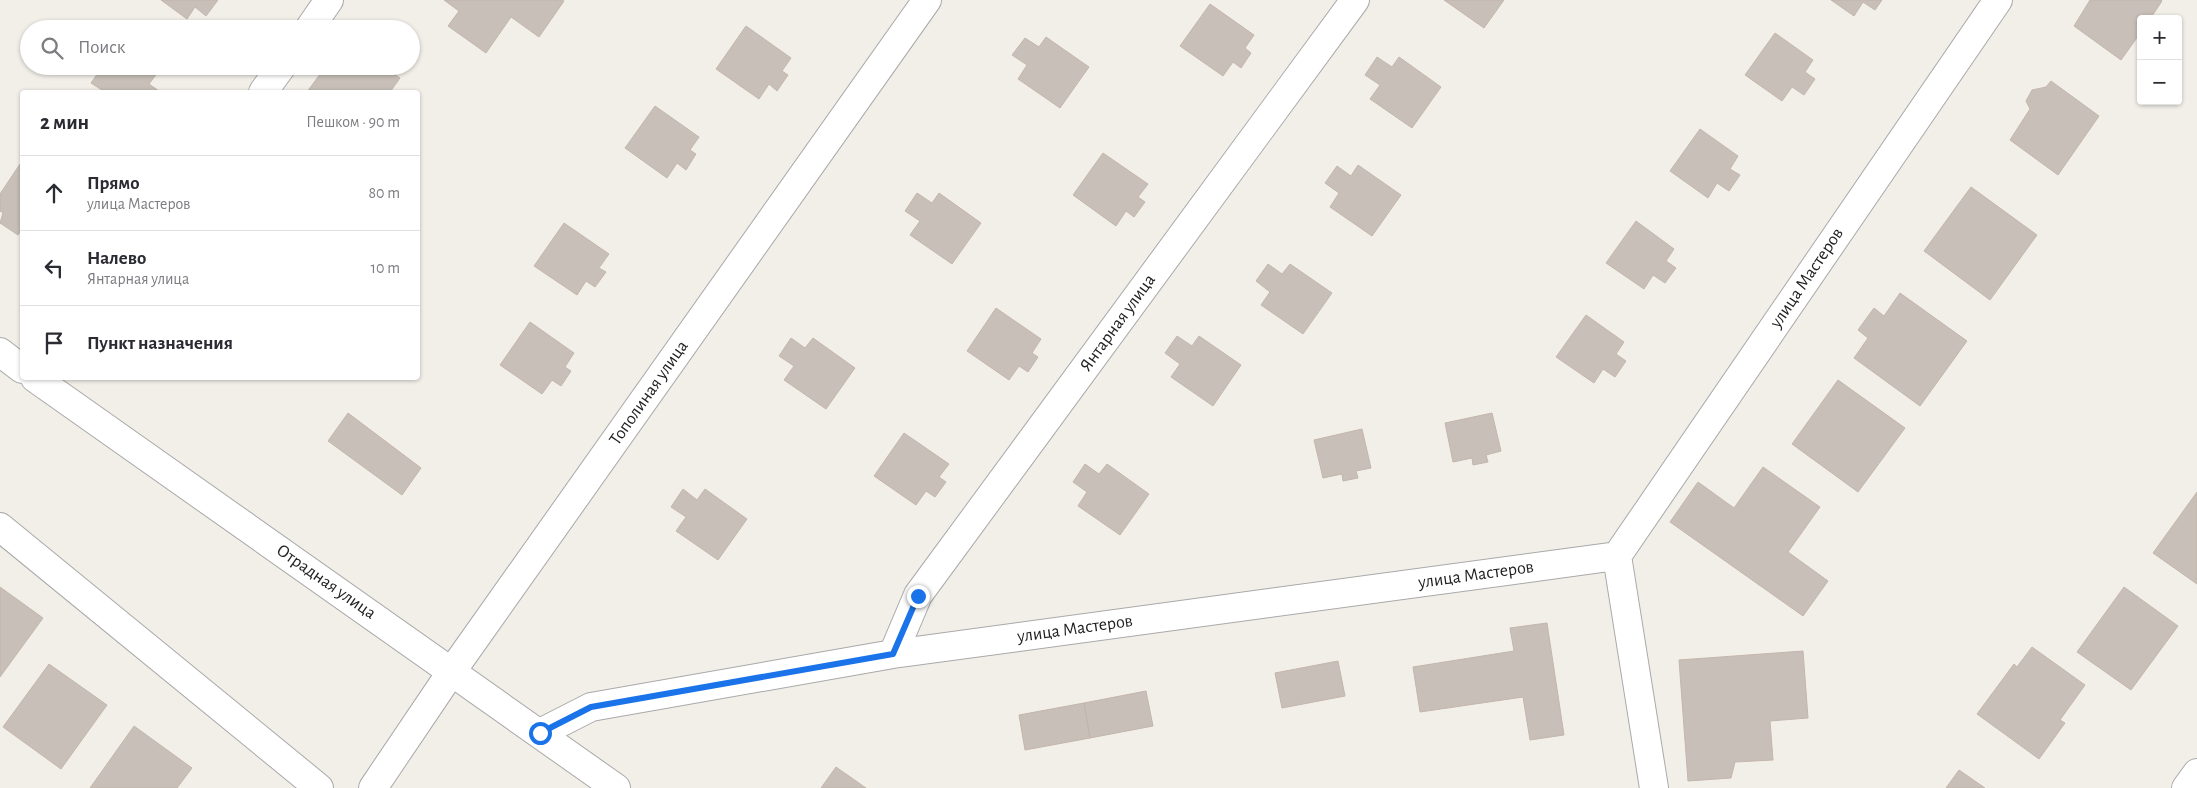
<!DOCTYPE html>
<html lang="ru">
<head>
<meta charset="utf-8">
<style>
	body { margin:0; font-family:"Alegreya Sans",sans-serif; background:#f7f7f7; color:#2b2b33 }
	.controls { position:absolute; right:15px; top:15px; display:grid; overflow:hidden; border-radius:5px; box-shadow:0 1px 4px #0004 }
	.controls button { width:45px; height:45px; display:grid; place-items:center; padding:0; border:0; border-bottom:1px solid #e1e1e2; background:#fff; color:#2b2b33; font:25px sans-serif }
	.stop { position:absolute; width:15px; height:15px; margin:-11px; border:4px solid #1a73e8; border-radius:50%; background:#fff }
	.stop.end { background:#1a73e8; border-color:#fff; box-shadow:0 1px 5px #0008 }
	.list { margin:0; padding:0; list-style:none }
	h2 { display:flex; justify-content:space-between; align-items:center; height:65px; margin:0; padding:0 20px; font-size:21px }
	h2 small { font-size:16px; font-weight:400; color:#7c7c81 }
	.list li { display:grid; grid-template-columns:32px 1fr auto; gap:15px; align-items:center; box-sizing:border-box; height:75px; padding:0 20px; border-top:1px solid #e1e1e2 }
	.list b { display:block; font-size:19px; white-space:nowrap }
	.list p { margin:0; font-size:16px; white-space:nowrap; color:#7c7c81 }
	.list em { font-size:16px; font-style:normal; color:#7c7c81 }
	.icon { flex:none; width:28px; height:28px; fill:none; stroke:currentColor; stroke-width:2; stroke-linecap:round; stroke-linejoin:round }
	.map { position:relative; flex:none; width:2197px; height:788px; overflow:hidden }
	.search { position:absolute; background:#fff; box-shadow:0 1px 4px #0004; left:20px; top:20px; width:400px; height:55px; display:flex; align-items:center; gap:12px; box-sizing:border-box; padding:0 18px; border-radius:28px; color:#7c7c81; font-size:19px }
	.panel { position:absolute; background:#fff; box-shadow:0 1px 4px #0004; left:20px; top:90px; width:400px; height:290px; border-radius:5px }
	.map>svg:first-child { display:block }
	.building { fill:#c7bfb8; stroke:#c4b6ab }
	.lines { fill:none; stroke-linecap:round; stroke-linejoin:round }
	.minor-casing { stroke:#a9a9a9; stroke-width:30 }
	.minor { stroke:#fff; stroke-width:28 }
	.route { stroke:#1a73e8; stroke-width:6 }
	.labels { text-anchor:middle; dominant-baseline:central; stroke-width:5; stroke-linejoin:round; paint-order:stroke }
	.street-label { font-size:18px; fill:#222; stroke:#fff }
</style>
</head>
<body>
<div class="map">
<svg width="2197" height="788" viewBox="0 0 2197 788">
	<rect width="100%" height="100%" fill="#f2efe9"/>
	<path class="building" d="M161,0H218L206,16L195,7L187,19Z
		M444,0H562L564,1L539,37L511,17L486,53L448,26L459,11Z
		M1444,0H1504L1484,28Z
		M1831,0H1882L1875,10L1863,2L1854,16Z
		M2090,0H2161L2162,1L2150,19H2141V32L2121,60L2074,26Z
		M1210,4L1254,35L1245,48L1251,53L1241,68L1233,62L1223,76L1180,46Z
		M746,26L791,58L782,71L788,75L777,91L769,84L759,99L716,69Z
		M1775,33L1813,60L1805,72L1815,79L1804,95L1792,87L1782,101L1745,75Z
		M1046,37L1089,67L1060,108L1018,79L1027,65L1012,55L1025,38L1039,47Z
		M1377,57L1392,67L1399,57L1441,87L1412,128L1370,99L1380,85L1365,75Z
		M103,66H150L158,72L149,84L159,91L105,92L91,83Z
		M326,66H383L400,78L390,92H307Z
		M2051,81L2099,116L2058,175L2010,140L2030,109L2026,101L2032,90L2046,87Z
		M655,106L699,137L690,150L696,154L686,170L677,163L667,178L625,148Z
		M1700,129L1738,156L1730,169L1740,175L1729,191L1717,183L1708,198L1670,171Z
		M1103,153L1148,184L1138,197L1145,202L1134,217L1126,211L1116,226L1073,195Z
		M20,164L22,166V229L18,235L0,223L3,213L0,211V194Z
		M1358,165L1401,195L1372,236L1330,207L1339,193L1325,183L1337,166L1351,176Z
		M1971,187L2037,235L1990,300L1924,251Z
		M917,193L932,203L939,193L981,223L952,264L910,235L920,221L905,211Z
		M1636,221L1674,249L1666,261L1676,268L1665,283L1653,275L1644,289L1606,263Z
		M564,223L609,254L599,268L606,272L595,287L586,281L577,295L534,266Z
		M1268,264L1282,274L1290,264L1332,293L1303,334L1261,305L1270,292L1256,281Z
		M1900,293L1967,341L1920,406L1854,358L1868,338L1858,330L1874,308L1884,316Z
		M996,308L1041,339L1032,353L1038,357L1028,372L1019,366L1009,380L967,351Z
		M1586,315L1624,342L1616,354L1626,361L1615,377L1603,369L1594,383L1556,357Z
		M530,322L574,353L565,367L571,371L561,386L552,380L542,394L500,365Z
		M1177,336L1192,346L1199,336L1241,365L1213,406L1171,377L1180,364L1165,353Z
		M791,338L805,348L813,338L855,368L826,409L784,380L794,366L779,356Z
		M1838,380L1905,428L1858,492L1792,444Z
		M348,413L421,468L402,495L328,441Z
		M1492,413L1501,451L1486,455L1488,462L1473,465L1472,458L1453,462L1445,423Z
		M1362,429L1371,468L1356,471L1358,478L1343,481L1342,474L1323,478L1314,440Z
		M904,433L949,464L939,477L946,482L935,497L926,491L916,505L874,476Z
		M1085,464L1099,474L1107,464L1149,494L1120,535L1078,506L1087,492L1073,482Z
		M1763,467L1820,507L1788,552L1828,581L1803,616L1670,522L1698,482L1734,508Z
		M683,489L697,500L705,489L747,519L718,560L676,531L686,517L671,507Z
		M2197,492V584L2153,553Z
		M0,587L43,618L0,677Z
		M2124,587L2178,626L2131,690L2077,652Z
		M1547,623L1564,735L1530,740L1523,697L1420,712L1413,667L1514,651L1510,628Z
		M2032,647L2085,685L2060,720L2065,723L2039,759L1977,714L2014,664L2017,667Z
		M1803,651L1808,718L1770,721L1773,760L1735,762L1731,778L1688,781L1679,660Z
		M1338,661L1345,696L1282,708L1275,673Z
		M49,664L107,705L61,769L3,727Z
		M1146,691L1153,726L1090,738L1084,703Z
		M1084,703L1090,738L1025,750L1019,715Z
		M134,726L192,768L177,788H90Z
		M836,767L866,788H821Z
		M1959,770L1985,788H1946Z"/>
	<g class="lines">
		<g class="minor-casing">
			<path id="minor" d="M309,29L329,0
				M263,92L282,66
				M0,352L22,369
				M35,378L616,788
				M0,527L319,788
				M893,654L918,595L1355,0
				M540,733L591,707L893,654L1617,556
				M373,788L452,671L927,0
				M1654,788L1617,556L1998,0
				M2186,788L2197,773"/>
		</g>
		<use href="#minor" class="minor"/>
	</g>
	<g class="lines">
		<path class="route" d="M540,733L591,707L893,654L918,596"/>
	</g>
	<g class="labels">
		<g class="street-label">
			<text transform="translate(1807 278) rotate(-56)">улица Мастеров</text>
			<text transform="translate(1118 323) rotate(-54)">Янтарная улица</text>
			<text transform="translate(649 393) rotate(-55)">Тополиная улица</text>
			<text transform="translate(1476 575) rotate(-8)">улица Мастеров</text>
			<text transform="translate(326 582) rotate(35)">Отрадная улица</text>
			<text transform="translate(1075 629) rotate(-8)">улица Мастеров</text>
		</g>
	</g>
</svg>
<div class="controls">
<button>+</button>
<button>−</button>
</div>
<div class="stop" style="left:540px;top:733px"></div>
<div class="stop end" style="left:918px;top:596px"></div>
<div class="search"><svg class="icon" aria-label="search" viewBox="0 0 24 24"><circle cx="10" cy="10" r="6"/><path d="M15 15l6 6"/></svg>Поиск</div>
<section class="panel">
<h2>2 мин<small>Пешком · 90 m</small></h2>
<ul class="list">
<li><svg class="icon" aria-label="ahead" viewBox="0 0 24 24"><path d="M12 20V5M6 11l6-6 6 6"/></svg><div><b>Прямо</b><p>улица Мастеров</p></div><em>80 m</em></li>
<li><svg class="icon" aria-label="left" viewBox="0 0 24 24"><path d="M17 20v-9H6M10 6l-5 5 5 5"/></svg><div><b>Налево</b><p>Янтарная улица</p></div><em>10 m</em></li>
<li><svg class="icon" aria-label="arrive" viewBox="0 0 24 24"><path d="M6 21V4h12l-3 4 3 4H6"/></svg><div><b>Пункт назначения</b></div></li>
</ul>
</section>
</div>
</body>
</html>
